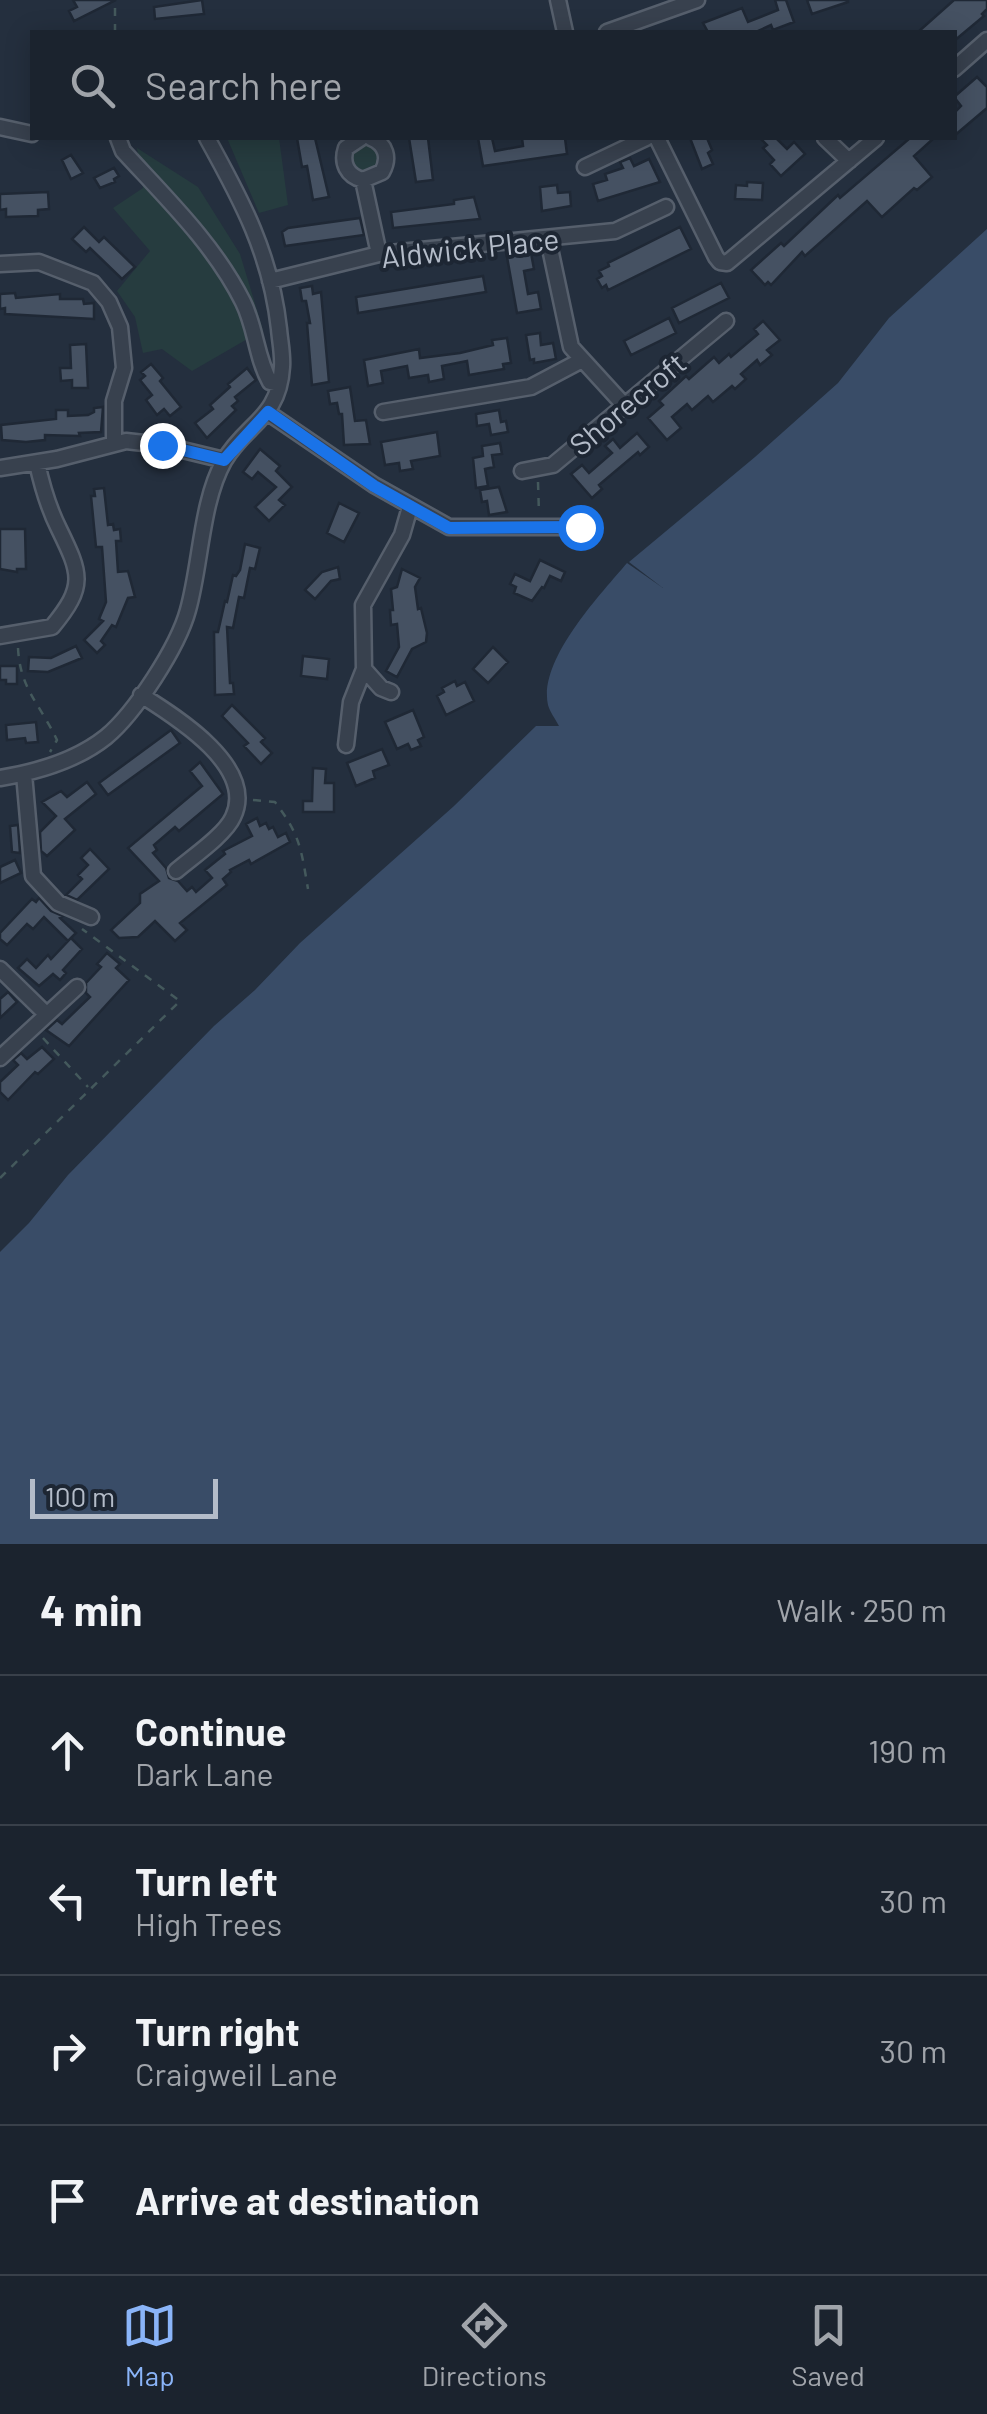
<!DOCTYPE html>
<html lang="en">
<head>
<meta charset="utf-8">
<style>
	body { margin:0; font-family:Barlow,sans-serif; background:#242b36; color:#f1f3f6 }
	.scale { position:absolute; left:30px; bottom:25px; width:188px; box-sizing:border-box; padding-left:10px; border:5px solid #b4bcc9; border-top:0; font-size:28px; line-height:35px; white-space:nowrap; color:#b4bcc9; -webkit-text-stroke:8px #1d2633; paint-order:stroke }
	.stop { position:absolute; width:30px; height:30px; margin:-22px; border:8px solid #1a73e8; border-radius:50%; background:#fff }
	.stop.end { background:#1a73e8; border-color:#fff; box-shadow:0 2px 10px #0008 }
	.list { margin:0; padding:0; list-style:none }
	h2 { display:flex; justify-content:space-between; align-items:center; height:130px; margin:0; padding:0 40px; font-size:42px }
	h2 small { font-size:32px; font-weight:400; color:#a0a4aa }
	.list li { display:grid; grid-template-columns:65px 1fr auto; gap:30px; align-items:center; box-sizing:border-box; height:150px; padding:0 40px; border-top:2px solid #39404a }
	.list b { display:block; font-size:38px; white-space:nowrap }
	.list p { margin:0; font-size:32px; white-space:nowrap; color:#a0a4aa }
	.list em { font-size:32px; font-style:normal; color:#a0a4aa }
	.icon { flex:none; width:55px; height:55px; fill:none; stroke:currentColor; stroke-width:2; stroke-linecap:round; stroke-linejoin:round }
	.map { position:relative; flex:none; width:987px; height:1544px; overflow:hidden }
	.search { position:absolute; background:#1b232e; box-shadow:0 5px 25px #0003; left:30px; right:30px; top:30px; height:110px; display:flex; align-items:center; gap:25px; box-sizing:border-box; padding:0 35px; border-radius:0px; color:#a0a4aa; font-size:38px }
	.sheet { height:730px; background:#1b232e }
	nav { display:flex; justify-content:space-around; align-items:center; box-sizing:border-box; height:140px; border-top:2px solid #39404a; background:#1b232e; font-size:28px; color:#a0a4aa }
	nav a { display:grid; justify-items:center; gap:5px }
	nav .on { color:#8ab4f8 }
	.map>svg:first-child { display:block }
	.green { fill:#263c3f }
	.water { fill:#394c67 }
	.building { fill:#455162; stroke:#1f2835; stroke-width:2.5 }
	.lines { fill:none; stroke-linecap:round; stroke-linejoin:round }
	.minor-casing { stroke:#565f6c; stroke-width:19 }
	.path { stroke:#44595c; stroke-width:2.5; stroke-dasharray:8 8; stroke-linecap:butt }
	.minor { stroke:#38414e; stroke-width:14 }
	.route { stroke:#1a73e8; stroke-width:12 }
	.labels { text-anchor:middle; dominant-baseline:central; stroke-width:8; stroke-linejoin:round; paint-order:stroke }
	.street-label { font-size:30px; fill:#b4bcc9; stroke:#1d2633 }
</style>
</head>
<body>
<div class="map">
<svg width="987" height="1544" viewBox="0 0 987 1544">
	<rect width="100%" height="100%" fill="#242f3e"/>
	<path class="green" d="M227,138H279L288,205L259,213Z
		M365,140L380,148L378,171L356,174L347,154Z
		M137,148L198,187L240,254L263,330L192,371L162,349L143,353L135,317L117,291L150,251L113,208L143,188Z"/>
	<path class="water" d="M987,229V1544H0V1252L29,1223L68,1175L214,1026L255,990L300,943L454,806L536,726H559C556,720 550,712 548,705C538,660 600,595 627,563L663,588L629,562L755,457L838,383L889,318Z"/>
	<path class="building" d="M73,0H116L74,21L69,11L77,7Z
		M202,0L204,14L155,19L154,7Z
		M775,0H786L794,22L773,30L771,25L756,32H708L703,23L742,8L748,22L778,10Z
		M807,0H848V2L812,14Z
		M954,0H987V9L982,14L984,16L954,41V32H918Z
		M977,77L987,87V108L954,136V113L961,106L954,97Z
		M297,138H315L329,197L313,200L307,166L302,167Z
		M409,138H428L433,180L416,182Z
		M478,138H492L495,151L523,146L522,138H565L567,154L483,166Z
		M690,138H707L712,150L708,153L713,164L702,169Z
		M760,138H776L787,149L794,142L805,154L781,176L770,164L774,160L763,148L767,145Z
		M910,138H934L914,156L932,177L917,190L914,188L882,217L867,201L805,256L802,252L771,285L768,282L765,285L751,270L781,243L784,246L838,195L840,198Z
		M71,155L83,173L71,179L62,160Z
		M630,158L634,166L649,159L660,182L598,201L593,184L607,180L605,174L623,168L620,162Z
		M114,168L119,176L114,179L115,182L100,188L94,178Z
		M747,182L763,183L762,200L735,199L736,185L747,186Z
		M557,185L558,193L570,192L571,206L542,211L540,187Z
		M48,192L49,209L38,210V216L6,217V209L0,210V194Z
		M474,197L480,219L393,228L391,212L454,204V200Z
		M360,218L364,235L285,246L282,232L288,228Z
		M84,227L99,242L104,237L135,267L122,279L90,248L86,252L72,239Z
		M680,227L691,249L608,290L606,285L602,288L597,279L602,276L599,271L609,266L608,263Z
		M531,253L534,269L524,271L528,294L538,292L541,309L517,313L507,257Z
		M483,276L486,292L358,313L356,297Z
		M721,283L729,298L679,323L672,308Z
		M312,286L313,294L321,292L329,382L312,385L307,323H310L306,301H302L300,288Z
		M15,293L16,298L60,294V299H83L84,304L94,303V319L5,314V308L0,309V294Z
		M669,318L676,333L631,355L624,341Z
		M763,321L780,340L767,350L772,355L760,365L757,360L741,374L746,379L735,389L732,386L713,402L708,396L692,410L687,404L672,417L681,428L667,440L648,418L663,405L659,401L686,376L689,379L714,357L719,363L729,354L731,357L758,334L754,329Z
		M540,333L541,345L553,343L556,359L534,363V359L530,360L526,335Z
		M507,338L511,363L503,364L504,369L469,375L467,361L442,366L444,379L429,382L428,375L409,378L407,366L381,371L383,383L368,386L364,360L419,349L420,358L460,353L493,345L492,340Z
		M86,344L88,388H72V380L61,381L60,368H71L70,345Z
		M151,364L163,378L160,381L181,407L170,416L164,409L157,415L146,400L152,395L140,380L145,376L141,372Z
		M247,368L256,380L235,397L238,401L232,406L236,410L207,438L195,423L213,409L210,405L230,387L228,384Z
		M350,387L355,421L366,420L370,444L344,445L342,414H339L337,403L330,404L328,391Z
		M103,407L101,432L79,433L80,436L45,435V440L26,442L2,440L1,425L56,419V410H68V416L88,415L94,412V408Z
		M499,410L501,422L506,421L508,432L491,435L489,424L477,426L476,414Z
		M437,432L440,456L411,461L413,469L400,471L399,463L385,465L381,442Z
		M637,433L649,447L640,455L638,452L599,485L602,489L592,498L571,474L582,465L589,473L612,453L605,446L613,439L620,448Z
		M500,443L502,454L492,455L494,467L485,469L488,486L476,488L473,458L483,456L482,446Z
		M260,449L280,466L276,471L292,487L279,500L285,505L269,521L255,507L276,487L258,472L252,479L243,472Z
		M499,487L507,512L489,515L487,501L482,502L480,490Z
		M104,488L108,525L113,524L114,530L120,529L121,541H116L118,572L128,571L135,597L128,598L116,627L112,625L101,641L105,645L97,653L84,640L103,621L99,619L106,602L102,547H96L91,496H95L94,489Z
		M339,503L359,513L344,542L327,533Z
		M0,529H25L26,569H17V572L0,569Z
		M245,544L260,548L255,569L250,568L244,598L239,597L233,628L227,627L230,683H233L234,694L215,695L214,632H218L225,601L227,602L233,575L236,576L240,570Z
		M540,560L565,572L561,581L550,576L544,588L542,587L532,601L514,593L516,587L510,584L515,574L530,581Z
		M338,567L340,579L331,581L315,599L305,590L322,572Z
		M402,569L420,578L415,587L418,609L421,608L427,633L426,642L412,649L397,677L386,671L399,647L397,624L391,625L390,610H393L391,589L397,587Z
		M76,646L82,658L48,672L28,671L29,657L51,658Z
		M493,647L508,662L488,683L473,669Z
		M303,656L329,659L327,679L301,676Z
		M0,666H17V684H6V680H0Z
		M455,681L457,686L465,682L474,701L446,715L437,696L444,692L442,688Z
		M232,705L265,738L261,742L272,753L261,764L244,746L248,743L222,716Z
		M413,710L424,737L418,740L421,746L411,750L408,744L397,749L385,722Z
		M36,722L38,742L26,743L25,738L7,740L6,725Z
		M171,730L180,743L108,795L99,783Z
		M382,749L389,765L373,771L375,778L356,786L347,763Z
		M200,762L223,794L179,831L175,827L154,845L157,850L153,853L166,868L169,878L178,881L187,891L192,887L196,892L212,878L205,870L225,854L223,851L252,836L246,824L257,818L260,826L266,823L269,829L273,827L278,837L286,833L290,842L251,864L249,860L230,870L231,872L223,879L227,885L180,923L187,930L175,941L155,921L138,937L119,938L111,930L140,903V894L159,881L128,848L202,786L190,771Z
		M313,768L326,769L325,783H334V812H303V801H312Z
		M87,782L96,794L65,819L75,830L47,856L41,851L40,832L56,816L42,802L61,791L67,797Z
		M18,825L20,853L12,852L10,826Z
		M90,849L109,869L77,900L66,895L82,879L78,875L88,865L81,858Z
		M15,860L21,873L0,883V867Z
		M39,898L51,911L63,916L60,918L76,933L68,941L44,917L33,929L27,924L7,945L0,939V933L32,899L36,902Z
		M71,938L82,949L63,970L66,973L60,980L53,974L39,986L18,968L27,959L36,968L48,955L51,959Z
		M107,953L120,964L116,968L129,980L69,1046L46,1030L57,1020L62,1024L90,997L86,993V983L101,967L97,964Z
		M8,992L17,1002L0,1018V999Z
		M42,1047L54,1059L38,1074L35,1072L8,1100L0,1092V1082L18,1065L13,1060L21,1053L27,1059Z"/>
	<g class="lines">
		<g class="minor-casing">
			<path id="minor" d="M558,0L565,32
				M607,32L697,0
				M954,69L987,40
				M0,127L32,134
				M118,138L123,151C166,198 214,244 243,302C256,328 256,357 270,382L279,384
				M361,138L346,148C341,163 347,176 363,180L382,172C390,158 386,144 371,138
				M657,138L716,257L720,262L727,263L876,138
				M825,138L849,161
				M585,167L646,138
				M363,180L379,254
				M548,239L571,347L624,405
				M0,264L39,262L93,283L109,302L120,327L124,368L114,401V444
				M270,281L379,254L615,231L666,207
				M267,412L374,485L449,527H580L586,536
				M383,412L531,387L582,360
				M0,468L57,459L126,441L162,445L224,460
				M522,471L553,465L726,321
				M0,636L52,627C86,586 81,574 59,529C48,507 42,486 37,463
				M391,692L381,688L364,669L363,605L402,535L410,507
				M141,695C176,717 257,767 233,817C225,835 191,858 176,871
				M346,745L351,702L364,669
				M24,774L33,876L58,903L91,917
				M0,778C37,772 76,761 106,737C135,713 178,647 188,610C201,564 201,502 224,461C246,423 279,419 282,367C283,355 280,341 279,329C271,255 242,201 207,138
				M0,969L45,1013
				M0,1058L77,987"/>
		</g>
		<path class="path" d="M115,32V0
			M538,482L539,514
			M18,648C20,689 40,704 57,740L50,752
			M253,800L275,802C300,835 301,848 308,889
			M43,1038L88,1087
			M0,1178L180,1001L82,929"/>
		<use href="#minor" class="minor"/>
	</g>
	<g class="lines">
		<path class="route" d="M162,445L224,460L268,412L374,486L449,528L580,527"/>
	</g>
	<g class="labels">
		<g class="street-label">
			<text transform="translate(470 247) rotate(-6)">Aldwick Place</text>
			<text transform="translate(627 403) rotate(-40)">Shorecroft</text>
		</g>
	</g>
</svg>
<div class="scale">100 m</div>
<div class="stop" style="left:580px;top:527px"></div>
<div class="stop end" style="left:162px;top:445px"></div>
<div class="search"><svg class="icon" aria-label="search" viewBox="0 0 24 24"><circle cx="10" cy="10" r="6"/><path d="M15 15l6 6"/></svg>Search here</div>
</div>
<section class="sheet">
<h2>4 min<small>Walk · 250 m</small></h2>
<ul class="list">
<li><svg class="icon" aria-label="ahead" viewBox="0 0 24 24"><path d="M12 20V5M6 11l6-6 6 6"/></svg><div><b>Continue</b><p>Dark Lane</p></div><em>190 m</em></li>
<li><svg class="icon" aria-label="left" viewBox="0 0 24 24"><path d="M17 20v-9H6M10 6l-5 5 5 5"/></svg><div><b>Turn left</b><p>High Trees</p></div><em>30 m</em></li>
<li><svg class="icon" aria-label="right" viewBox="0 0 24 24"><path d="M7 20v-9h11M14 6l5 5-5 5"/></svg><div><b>Turn right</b><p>Craigweil Lane</p></div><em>30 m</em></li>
<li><svg class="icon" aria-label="arrive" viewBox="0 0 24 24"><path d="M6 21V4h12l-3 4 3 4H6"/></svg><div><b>Arrive at destination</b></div></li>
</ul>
</section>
<nav>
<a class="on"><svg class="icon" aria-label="map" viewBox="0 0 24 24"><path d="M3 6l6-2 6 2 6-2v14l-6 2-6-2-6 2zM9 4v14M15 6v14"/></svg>Map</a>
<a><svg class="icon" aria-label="directions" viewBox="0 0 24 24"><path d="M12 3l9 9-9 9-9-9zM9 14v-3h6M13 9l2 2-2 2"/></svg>Directions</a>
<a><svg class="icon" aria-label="saved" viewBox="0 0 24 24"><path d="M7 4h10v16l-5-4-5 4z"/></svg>Saved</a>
</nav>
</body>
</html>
